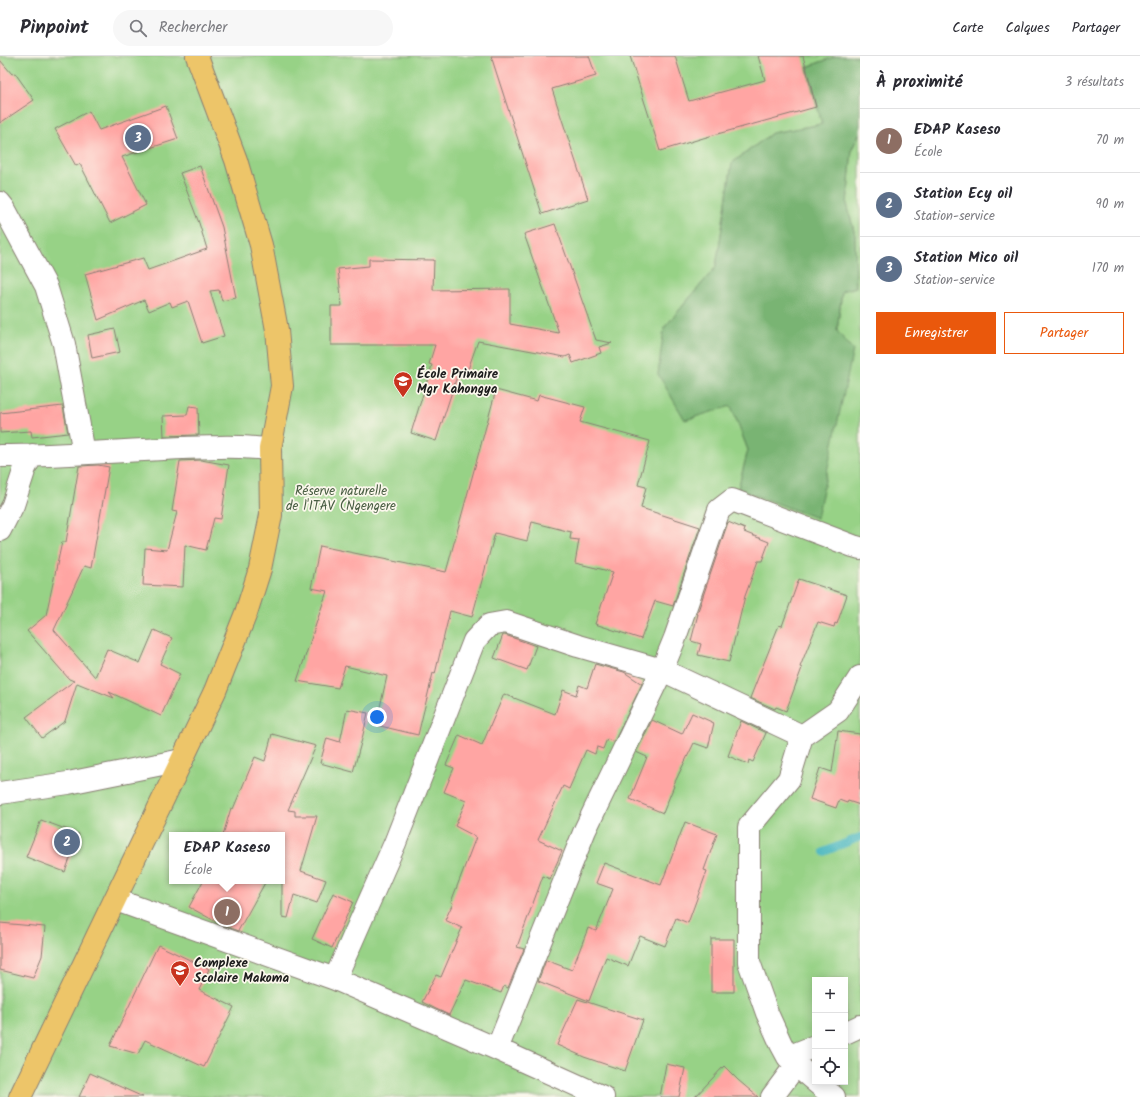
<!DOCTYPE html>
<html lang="fr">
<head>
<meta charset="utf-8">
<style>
	body { margin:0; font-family:Kalam,sans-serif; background:#f7f7f7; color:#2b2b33 }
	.controls { position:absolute; right:12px; bottom:12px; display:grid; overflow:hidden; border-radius:0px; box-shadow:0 2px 10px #0003 }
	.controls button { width:36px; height:36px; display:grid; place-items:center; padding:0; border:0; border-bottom:1px solid #e1e1e2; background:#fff; color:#2b2b33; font:20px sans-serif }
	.you { position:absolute; left:377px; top:661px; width:14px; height:14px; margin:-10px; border:3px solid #fff; border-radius:50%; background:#1a73e8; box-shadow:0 0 0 6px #1a73e833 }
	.badge { display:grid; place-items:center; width:26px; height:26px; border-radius:50%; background:#ea580c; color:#fff; font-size:13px; font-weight:700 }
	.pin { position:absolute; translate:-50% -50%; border:2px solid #fff; box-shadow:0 1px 4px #0006 }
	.popup { position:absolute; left:169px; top:776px; width:116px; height:52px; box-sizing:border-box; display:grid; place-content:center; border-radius:0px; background:#fff; filter:drop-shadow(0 1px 3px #0005); font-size:13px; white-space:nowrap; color:#7c7c81 }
	.popup b { font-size:15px; color:#2b2b33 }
	.popup::after { content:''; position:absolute; left:50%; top:100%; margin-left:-8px; border:8px solid transparent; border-top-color:#fff }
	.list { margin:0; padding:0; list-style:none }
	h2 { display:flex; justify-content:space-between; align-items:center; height:52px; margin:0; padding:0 16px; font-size:17px }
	h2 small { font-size:13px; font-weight:400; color:#7c7c81 }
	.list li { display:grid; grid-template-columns:26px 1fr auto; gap:12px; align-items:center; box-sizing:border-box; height:64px; padding:0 16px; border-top:1px solid #e1e1e2 }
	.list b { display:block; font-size:15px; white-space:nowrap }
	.list p { margin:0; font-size:13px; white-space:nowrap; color:#7c7c81 }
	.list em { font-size:13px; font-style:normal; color:#7c7c81 }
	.actions { display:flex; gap:8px; padding:12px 16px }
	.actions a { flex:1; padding:9px 0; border:1px solid #ea580c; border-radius:0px; text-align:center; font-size:14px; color:#ea580c }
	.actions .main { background:#ea580c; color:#fff }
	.icon { flex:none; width:22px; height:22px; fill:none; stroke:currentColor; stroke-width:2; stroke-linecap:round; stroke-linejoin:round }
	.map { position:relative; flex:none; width:860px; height:1041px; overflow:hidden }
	header { display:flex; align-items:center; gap:24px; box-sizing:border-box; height:56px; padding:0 20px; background:#fff; border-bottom:1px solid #e1e1e2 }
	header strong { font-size:19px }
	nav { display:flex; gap:22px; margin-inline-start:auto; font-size:14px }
	.search { width:280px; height:36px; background:#f7f7f7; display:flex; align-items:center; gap:10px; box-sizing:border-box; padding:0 14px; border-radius:22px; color:#7c7c81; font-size:15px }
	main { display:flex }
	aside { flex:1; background:#fff }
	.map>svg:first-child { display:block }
	.green { fill:#97d286; stroke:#5a7751; fill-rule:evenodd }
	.forest { fill:#79b473; stroke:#4a6848 }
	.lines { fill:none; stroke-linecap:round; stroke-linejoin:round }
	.stream { stroke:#48b7bf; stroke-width:8 }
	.building { fill:#ffa5a3 }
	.minor-casing { stroke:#887e72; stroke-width:24 }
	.trunk-casing { stroke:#887e72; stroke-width:24 }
	.minor { stroke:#fff; stroke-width:22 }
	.trunk { stroke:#edc569; stroke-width:22 }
	.labels { text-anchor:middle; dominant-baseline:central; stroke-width:3.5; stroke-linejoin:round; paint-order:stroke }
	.poi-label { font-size:13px; font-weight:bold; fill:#1c1c1c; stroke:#fbf7ec; text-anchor:start }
	.park-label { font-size:13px; fill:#475c41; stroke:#fbf7ec }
</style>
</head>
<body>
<header>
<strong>Pinpoint</strong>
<div class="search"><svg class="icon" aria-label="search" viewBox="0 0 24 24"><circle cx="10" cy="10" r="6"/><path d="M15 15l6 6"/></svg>Rechercher</div>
<nav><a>Carte</a><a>Calques</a><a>Partager</a></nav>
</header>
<main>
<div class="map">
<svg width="860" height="1041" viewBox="0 0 860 1041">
	<rect width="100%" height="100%" fill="#fbf7ec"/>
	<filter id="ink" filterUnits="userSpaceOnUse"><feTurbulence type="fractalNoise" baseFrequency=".025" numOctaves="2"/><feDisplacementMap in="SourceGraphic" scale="8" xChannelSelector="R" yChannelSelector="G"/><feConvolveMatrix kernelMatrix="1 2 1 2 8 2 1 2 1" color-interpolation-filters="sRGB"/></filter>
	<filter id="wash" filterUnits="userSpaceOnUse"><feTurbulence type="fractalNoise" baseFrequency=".012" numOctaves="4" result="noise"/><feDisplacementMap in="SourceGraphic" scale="16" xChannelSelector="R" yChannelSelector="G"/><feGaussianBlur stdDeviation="0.9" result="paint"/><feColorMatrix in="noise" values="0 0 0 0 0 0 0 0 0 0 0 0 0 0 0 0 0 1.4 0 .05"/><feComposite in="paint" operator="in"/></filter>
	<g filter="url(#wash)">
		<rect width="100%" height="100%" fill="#f5e1c8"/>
		<path class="green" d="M0,0H837L807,11L822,68L772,77L732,107L716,211L664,272L731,349L748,394L738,433L837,275L842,235L856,231L855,179L847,148L852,93L860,76V1041H0ZM172,779H282V825H172ZM815,924H845V1026H815Z"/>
		<path class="forest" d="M837,0H860V76L852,93L847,148L855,179L856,231L842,235L837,275L853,294L817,462L738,433L748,394L731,350L685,364L658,318L664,272L716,211L732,107L772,77L822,68L807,11Z"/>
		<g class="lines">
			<path class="stream" d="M824,796L860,781"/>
		</g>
		<g id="blocks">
			<path class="building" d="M491,0H589L596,20L552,33L588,143L542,158Z
				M630,0H675L689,45L765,24L758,0H803L816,51L710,80L660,95Z
				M0,4L12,18L15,17L34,44L0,67Z
				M166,50L178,83L122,101L146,149L110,167L80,108L76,110L55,73L89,55L99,74Z
				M200,110L222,171L236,242L222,245L219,234L210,235L224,280L202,287L188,245L172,251L170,246L149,255L144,244L98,264L85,218L143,202L148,214L207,193L199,167L180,117Z
				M555,168L596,284L612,287L599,291L601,297L573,307L570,299L565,301L478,285L466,319L458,317L436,385L411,377L432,309L429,308L435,289H331V250H342L338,213L369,210V203L434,204L433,234L510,233V268L559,277L524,178Z
				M115,273L120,296L92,302L88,279Z
				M496,334L537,345L539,339L585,351L580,366L650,385L638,429L646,431L641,452L700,471L673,550L655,545L641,583L595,568L613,516L575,507L579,484L570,483L571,476L532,466L527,485L495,477L472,561L450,555L435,618L433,617L418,679L376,669L387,620L345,610L338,632L297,625L327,535L311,532L320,490L446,516Z
				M63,350L68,377L32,381L31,375L0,377V357Z
				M189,350L198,351L199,379L164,380L163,360L187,359Z
				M201,404L229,409L221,463L214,462L206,494L185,489L183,531L143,529L145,492L167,494L177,456L172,455L180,405Z
				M98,409L109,411L91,512L84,510L54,574L95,621L107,593L140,607L154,574L172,582L160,608L180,618L161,660L109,636L114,642L77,627L65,665L42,682L26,661L74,625L69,623L27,575L46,559L62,486H66L79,410Z
				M728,466L745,473L744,476L769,486L762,505H758L745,540L729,606L698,599L701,588L691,585L698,558H697Z
				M799,523L847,539L837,568L835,567L834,571L818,566L800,611L802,612L786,655L776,651L775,653L750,642L779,569L782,570Z
				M503,579H505L536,590L527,614L494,602Z
				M595,608L624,616L642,628L614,686L607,683L603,693L597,691L595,698L586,694L569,733L563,730L538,784L562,795L550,823L543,820L517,891L524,893L508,932L504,930L501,937L466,924L449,959L436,953L422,946L436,919L441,921L462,872L445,864L453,847L451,846L476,781L455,770L466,745L444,736L454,712L446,709L459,679L482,689L504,638L555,658L563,634L576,639L579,629L587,632Z
				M347,653L368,657L362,683L353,716L320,707L327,682L340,686Z
				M692,657L714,667L708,692L694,687L673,730H674L663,757L630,743L647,701L636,696L652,664L682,678Z
				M741,665L766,677L753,706L749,704L748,708L728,700Z
				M838,675L860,678V749L848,745L847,747L839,744L836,752L810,743L820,712L832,716Z
				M272,678L316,690L288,754L295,755V760H317L301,815L326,824L317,847L294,839L288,862L282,861V779H223L231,752L233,753L255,701L265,705Z
				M41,764L79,778L65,816L26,801Z
				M685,766L717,778L704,814L707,815L688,867L676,862L665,890L640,880L628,910L606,901L589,945L538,925L546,904L572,914L588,872L596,875L613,833L596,827L604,807L661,829Z
				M203,825H266L238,875L224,870L189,851Z
				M333,837L353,846L332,892L312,883Z
				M0,867L45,871L42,900L33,922L0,914Z
				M711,883H734V936H711Z
				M158,889L209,913L199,934L234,951L204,1011L145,984L138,998L110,990Z
				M578,943L643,964L625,1015L584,1001L557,989Z
				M666,1008L685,1012L679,1041H660Z
				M724,1010L738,1024L758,1041H695Z
				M90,1017L143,1041H79Z"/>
		</g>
	</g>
	<g filter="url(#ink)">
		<use href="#blocks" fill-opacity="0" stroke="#887e72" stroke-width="1"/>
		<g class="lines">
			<g class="minor-casing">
				<path id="minor" d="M0,147L4,152L46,230L64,288L84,397
					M0,400C73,400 146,392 219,391C236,390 253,392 270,393
					M0,474L13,449L25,412L32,399
					M0,737L68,727L182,704
					M116,844L335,923L497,993L603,1041
					M335,923L395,787L474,585L489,569L506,566L578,590L662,614L802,680
					M845,977L860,970
					M497,993L585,774L662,614L675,582L719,454L732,444L853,490L860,492
					M788,1001L815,990
					M815,1025L796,1009L788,1001L781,988L767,957L749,906V771L789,723L802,680L838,655L860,621
					M816,1026L834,1041
					M772,1041L796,1009"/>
			</g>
			<g class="trunk-casing">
				<path id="trunk" d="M20,1041L215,635L246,557L260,513L271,459L270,393L282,330L277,274L261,189L236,104L197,0"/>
			</g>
			<use href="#minor" class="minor"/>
			<use href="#trunk" class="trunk"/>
		</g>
	</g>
	<defs>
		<g id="school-pin" transform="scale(1)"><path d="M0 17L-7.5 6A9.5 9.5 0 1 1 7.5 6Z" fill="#c8321e" stroke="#fbf7ec"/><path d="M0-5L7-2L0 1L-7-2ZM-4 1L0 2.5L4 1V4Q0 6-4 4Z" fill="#fff"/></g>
	</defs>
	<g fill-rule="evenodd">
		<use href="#school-pin" x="403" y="325"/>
		<use href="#school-pin" x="180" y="914"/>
	</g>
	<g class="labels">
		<g class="poi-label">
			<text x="417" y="318">École Primaire<tspan x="417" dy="15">Mgr Kahongya</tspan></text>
			<text x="194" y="907">Complexe<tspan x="194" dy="15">Scolaire Makoma</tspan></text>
		</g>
		<g class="park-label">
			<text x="341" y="435">Réserve naturelle<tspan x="341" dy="15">de l'ITAV (Ngengere</tspan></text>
		</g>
	</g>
</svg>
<div class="controls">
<button>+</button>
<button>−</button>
<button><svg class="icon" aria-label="locate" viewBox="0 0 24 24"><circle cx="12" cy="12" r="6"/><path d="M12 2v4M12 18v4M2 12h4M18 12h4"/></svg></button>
</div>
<div class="you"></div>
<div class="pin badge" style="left:227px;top:856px;background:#8d6e63">1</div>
<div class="popup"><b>EDAP Kaseso</b>École</div>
<div class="pin badge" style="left:67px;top:786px;background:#5c6f8a">2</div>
<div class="pin badge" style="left:138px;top:82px;background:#5c6f8a">3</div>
</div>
<aside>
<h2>À proximité<small>3 résultats</small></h2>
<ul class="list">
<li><span class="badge" style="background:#8d6e63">1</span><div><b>EDAP Kaseso</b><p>École</p></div><em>70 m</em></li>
<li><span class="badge" style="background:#5c6f8a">2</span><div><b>Station Ecy oil</b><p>Station-service</p></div><em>90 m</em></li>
<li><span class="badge" style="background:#5c6f8a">3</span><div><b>Station Mico oil</b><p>Station-service</p></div><em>170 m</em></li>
</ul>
<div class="actions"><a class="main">Enregistrer</a><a>Partager</a></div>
</aside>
</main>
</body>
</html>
